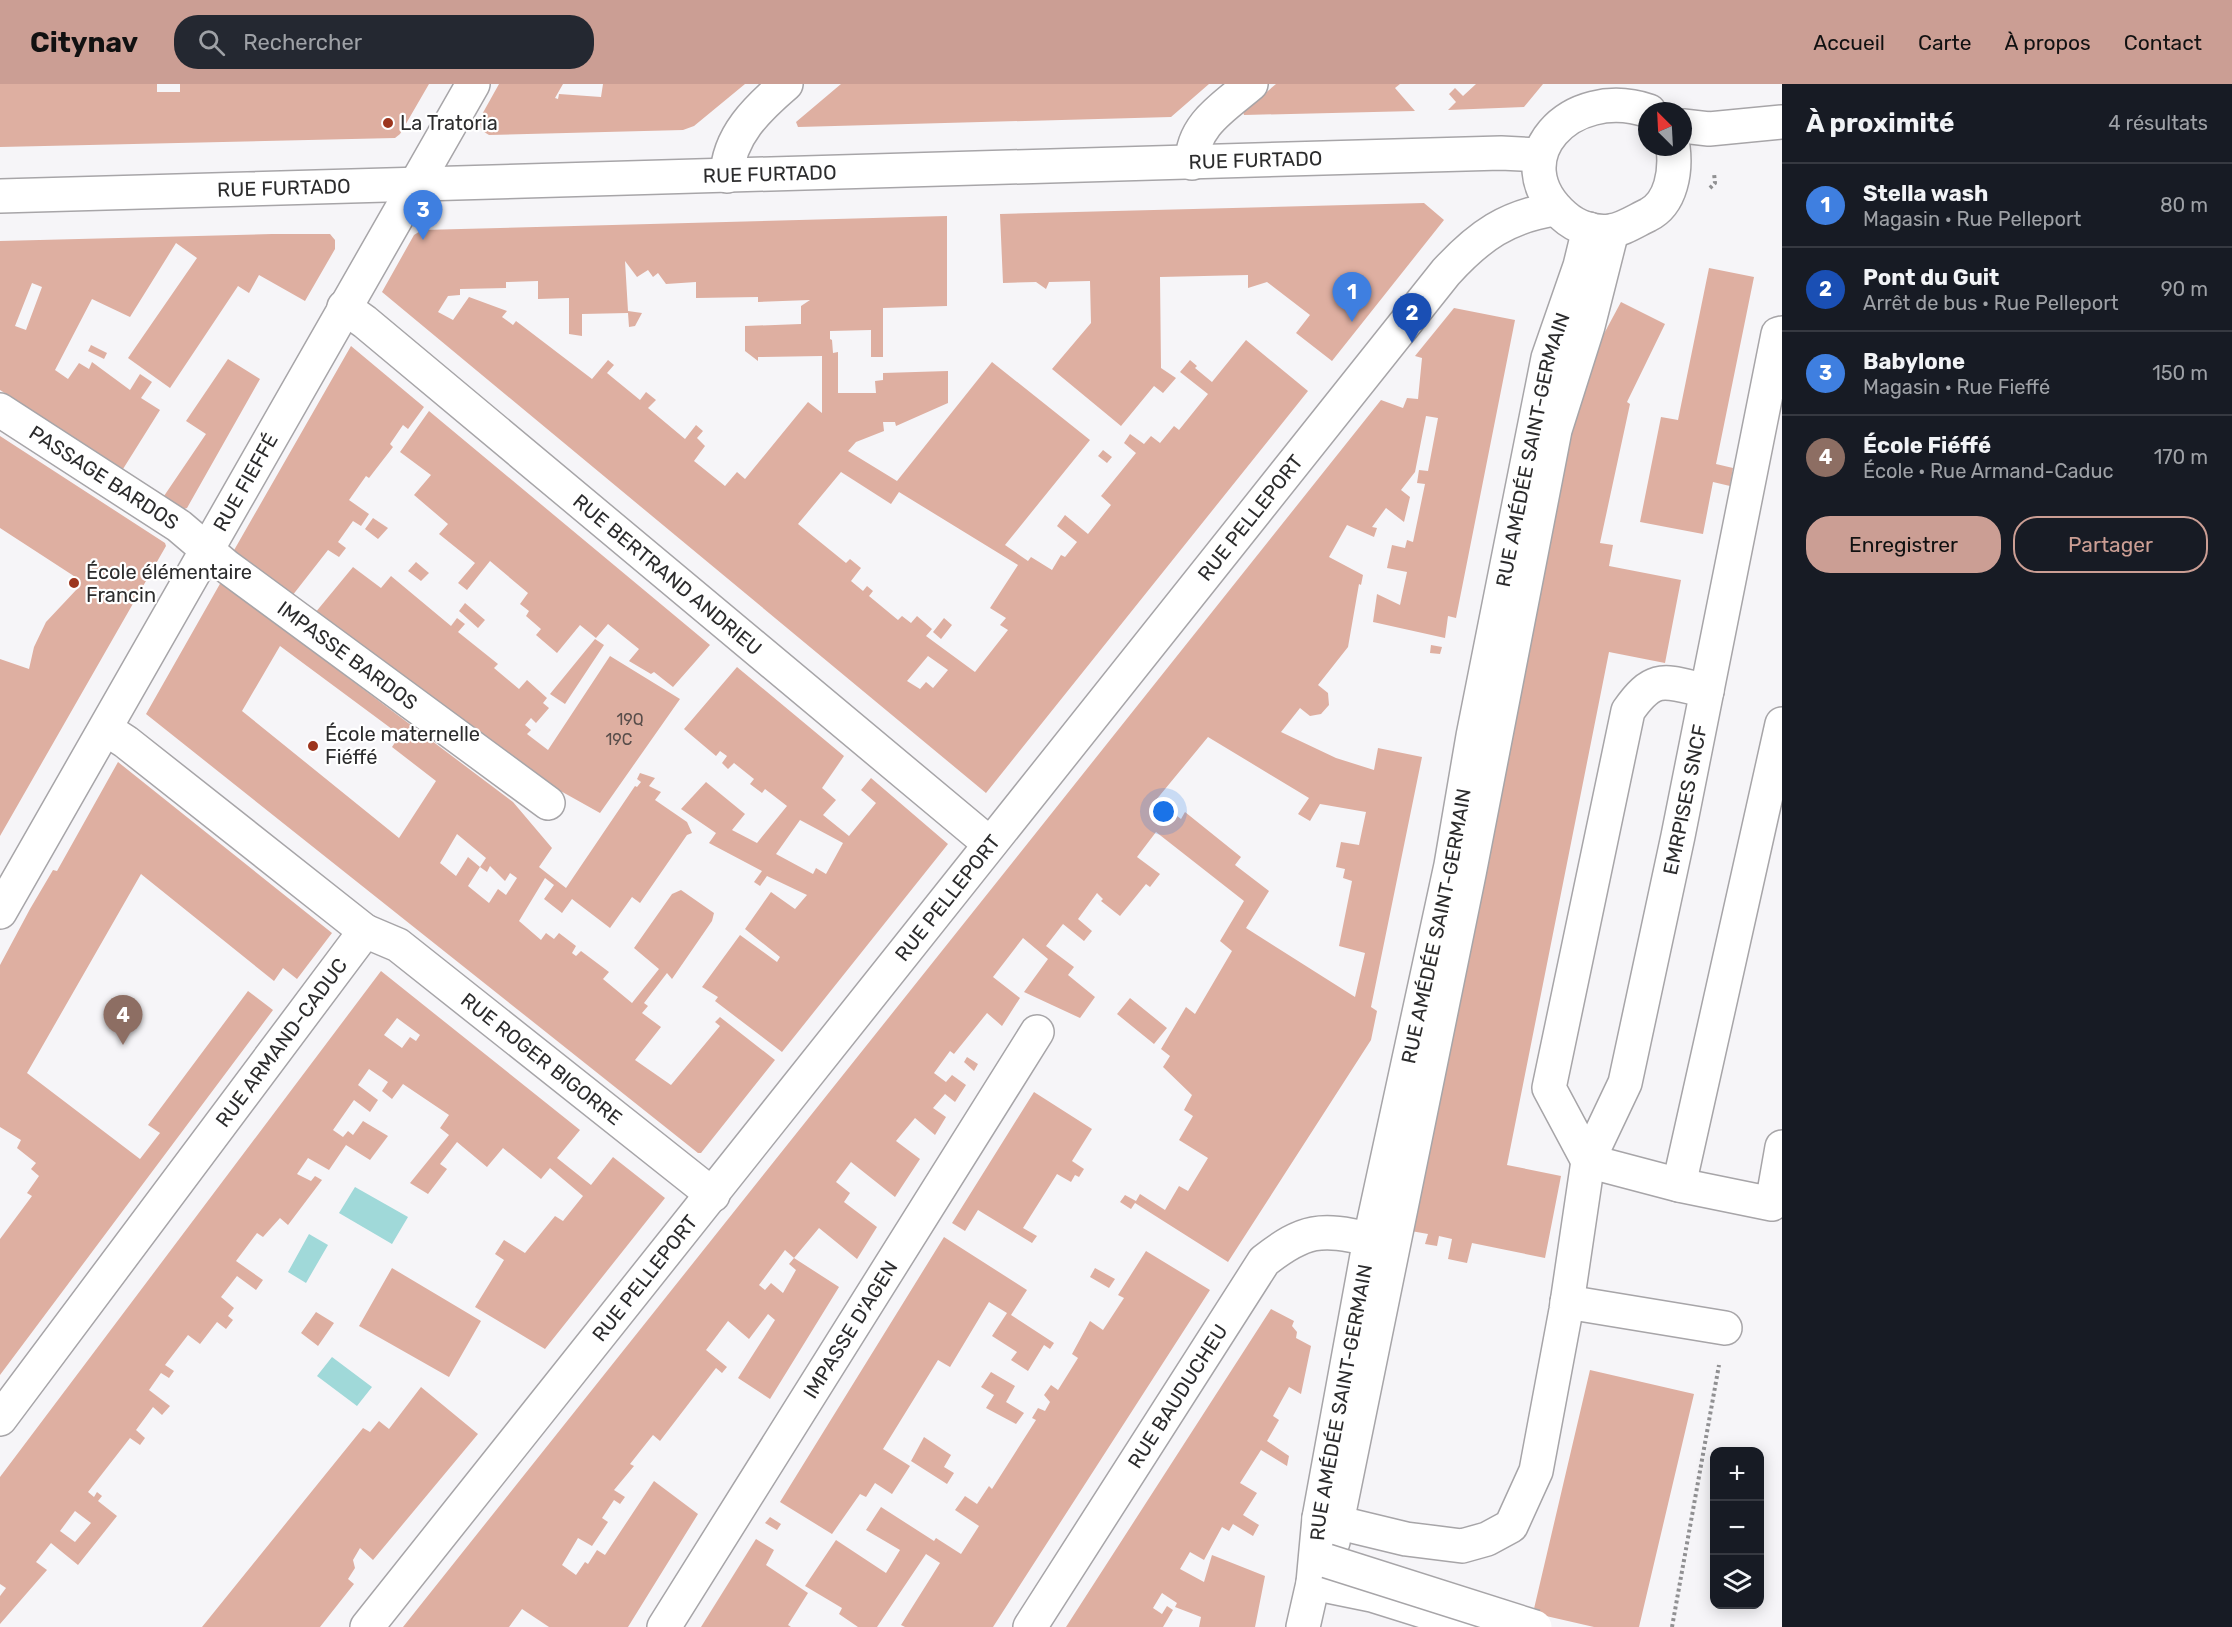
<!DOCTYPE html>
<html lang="fr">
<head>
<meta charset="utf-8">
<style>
	body { margin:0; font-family:Rubik,sans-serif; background:#242831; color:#f1f3f6 }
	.controls { position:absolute; right:18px; bottom:18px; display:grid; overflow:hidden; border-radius:12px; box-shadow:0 3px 15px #0003 }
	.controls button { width:54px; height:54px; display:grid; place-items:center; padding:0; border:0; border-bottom:2px solid #363941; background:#171b24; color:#f1f3f6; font:30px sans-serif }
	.compass { position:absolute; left:1638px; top:18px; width:54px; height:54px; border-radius:50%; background:#171b24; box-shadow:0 3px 15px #0003; rotate:336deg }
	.you { position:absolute; left:1164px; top:728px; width:21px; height:21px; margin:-15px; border:4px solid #fff; border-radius:50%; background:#1a73e8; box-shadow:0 0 0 9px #1a73e833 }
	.badge { display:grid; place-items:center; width:39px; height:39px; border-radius:50%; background:#cb9e94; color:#fff; font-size:20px; font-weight:700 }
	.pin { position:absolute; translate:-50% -50px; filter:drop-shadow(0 2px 3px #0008) }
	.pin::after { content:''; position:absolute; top:32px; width:21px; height:18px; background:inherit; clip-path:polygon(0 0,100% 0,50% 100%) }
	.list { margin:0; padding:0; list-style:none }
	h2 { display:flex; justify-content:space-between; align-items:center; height:78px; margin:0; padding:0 24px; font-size:26px }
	h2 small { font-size:20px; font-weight:400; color:#9ea1a6 }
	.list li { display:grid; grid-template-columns:39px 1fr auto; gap:18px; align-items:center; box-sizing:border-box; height:84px; padding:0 24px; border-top:2px solid #363941 }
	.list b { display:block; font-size:22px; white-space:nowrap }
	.list p { margin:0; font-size:20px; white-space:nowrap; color:#9ea1a6 }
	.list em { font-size:20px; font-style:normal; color:#9ea1a6 }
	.actions { display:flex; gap:12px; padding:18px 24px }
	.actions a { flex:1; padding:14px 0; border:2px solid #cb9e94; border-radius:24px; text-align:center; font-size:21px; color:#cb9e94 }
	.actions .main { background:#cb9e94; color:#111 }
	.icon { flex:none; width:33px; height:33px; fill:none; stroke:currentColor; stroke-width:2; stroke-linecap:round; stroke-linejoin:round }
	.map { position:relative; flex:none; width:1782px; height:1543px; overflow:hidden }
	header { display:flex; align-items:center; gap:36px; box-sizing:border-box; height:84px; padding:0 30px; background:#cb9e94; color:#111 }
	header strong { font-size:28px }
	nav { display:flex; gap:33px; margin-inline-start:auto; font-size:21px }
	.search { width:420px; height:54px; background:#242831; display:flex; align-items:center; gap:15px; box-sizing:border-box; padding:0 21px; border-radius:24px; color:#9ea1a6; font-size:22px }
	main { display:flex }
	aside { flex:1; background:#171b24 }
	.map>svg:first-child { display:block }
	.water { fill:#a0d9d9 }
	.building { fill:#deafa1; fill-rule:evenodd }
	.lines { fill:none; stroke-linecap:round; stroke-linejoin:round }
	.minor-casing { stroke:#a7a5a8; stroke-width:36 }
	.major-casing { stroke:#a7a5a8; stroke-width:36 }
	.path { stroke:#909092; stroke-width:4; stroke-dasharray:3 3; stroke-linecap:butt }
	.minor { stroke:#fff; stroke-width:33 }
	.major { stroke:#fff; stroke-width:33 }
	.minor-bridge-casing { stroke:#a7a5a8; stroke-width:36; stroke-linecap:butt }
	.minor-bridge { stroke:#fff; stroke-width:33 }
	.poi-dot { fill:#9d351d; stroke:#fff; stroke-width:2 }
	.labels { text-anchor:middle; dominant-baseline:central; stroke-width:4.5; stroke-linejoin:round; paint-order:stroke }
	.number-label { font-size:16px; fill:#584d4a }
	.poi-label { font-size:20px; fill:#2c2c2d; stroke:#fff; text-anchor:start }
	.street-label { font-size:20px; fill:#2c2c2d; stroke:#fff }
</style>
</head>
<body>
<header>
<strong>Citynav</strong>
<div class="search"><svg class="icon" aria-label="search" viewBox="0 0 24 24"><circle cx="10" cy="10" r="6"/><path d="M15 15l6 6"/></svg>Rechercher</div>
<nav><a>Accueil</a><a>Carte</a><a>À propos</a><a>Contact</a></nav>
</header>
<main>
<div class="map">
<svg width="1782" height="1543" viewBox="0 0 1782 1543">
	<rect width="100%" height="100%" fill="#f6f5f8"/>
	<path class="water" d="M355,1103L408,1133L392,1160L339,1129Z
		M309,1150L328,1161L306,1199L288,1188Z
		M332,1273L372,1303L357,1322L317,1292Z"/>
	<path class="building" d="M0,0H157V8H180V0H429L400,50L395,54L0,63Z
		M499,0H563L555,14L558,15L559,10L601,13L603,0H745L694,42L683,46L489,51L481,46L480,34Z
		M841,0H1209L1171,33L798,43L796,38Z
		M1276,0H1400L1395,4L1415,27L1244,31L1243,28Z
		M1476,0H1543L1524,23L1448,26L1456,18L1449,10L1455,4L1463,12Z
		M1424,119L1444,136L1332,277L1296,249L1310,231L1267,198L1248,204V191L1160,193L1161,284L1176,294L1163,309L1154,302L1121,342L1052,285L1091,239L1090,197L1049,198L1046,205L1036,198L1003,199L1000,130Z
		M947,132V222L883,224V273H871V246L830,247V255L832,256L833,269L838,268V309H876L875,297L883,296V289L948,287V319L896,342L895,338H883L884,347L856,358L848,367L897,397L992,278L1090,356L1005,461L1028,477L1031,473L1052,486L1061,471L1065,473L1077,458L1057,442L1065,431L1088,450L1111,421L1101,412L1136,369L1124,359L1130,350L1144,360L1151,352L1160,359L1174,342L1179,346L1208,310L1180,288L1190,276L1197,282L1195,284L1212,298L1246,256L1308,307L986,709L382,208L414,151L422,146ZM625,177L637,193L648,186L653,193L658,189L666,200L696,198V214L758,213V218L810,216L801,222V240L745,242V267L758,277V273L822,272V329L808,318L745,395L737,388L725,402L694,377L705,362L697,354L703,347L696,341L685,355L648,324L656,316L646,308L640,316L607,289L614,281L608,276L592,295L516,237L513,241L502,233L507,227L469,213L453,236L438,228L448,212L460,211V205L506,204V198L538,197V215L569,214V250L582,252V230L628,229L629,243L635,242L642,229L628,227ZM841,388L891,420L899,408L1018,481L990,524L1006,534L1000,541L1008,546L975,588L926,552L932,545L917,532L911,539L902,532L898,536L869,512L873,507L867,502L863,507L851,497L861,484L850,475L846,479L798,440ZM928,572L948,586L933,604L926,598L920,605L907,597Z
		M272,150H330L335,156V165L305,217L259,191L249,209L238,202L170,304L128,274L197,174L176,159L130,233L92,215L55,286L68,295L79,279L89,285L92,278L130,306L140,290L152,298L141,314L160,326L123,385L0,306V157ZM32,199L42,203L26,246L15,242Z
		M1709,184L1754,193L1716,380L1733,384L1730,402L1713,398L1703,450L1640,438L1661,333L1678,336Z
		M1621,218L1665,240L1627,318L1630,320L1600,459L1613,461L1609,482L1681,496L1665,579L1609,568L1507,1081L1561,1092L1545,1174L1472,1159L1467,1179L1448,1175L1452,1155L1439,1152L1437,1162L1425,1160L1428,1150L1411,1147L1573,328L1592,272Z
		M1454,224L1515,236L1456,534L1448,532L1445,554L1373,538L1377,510L1400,521L1407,488L1387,484L1392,461L1405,464L1407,456L1413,458L1425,400L1417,399L1419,386L1428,387L1438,334L1426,332L1415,388L1401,406L1410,413L1404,438L1386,424L1372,443L1377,444L1374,453L1347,441L1329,473L1363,491L1361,501L1359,500L1348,563L1318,601L1328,609L1329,621L1321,630L1310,632L1300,624L1281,648L1336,674L1374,686L1378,664L1422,673L1371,923L1377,927L1371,956L1228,1178L1135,1119L1131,1125L1120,1118L1125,1111L1136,1117L1140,1110L1165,1126L1179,1102L1188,1107L1208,1074L1179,1056L1193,1032L1184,1026L1192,1011L1163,983L1170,972L1161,965L1186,923L1195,930L1232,867L1220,857L1244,817L1156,748L1137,773L1160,790L1150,803L1146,800L1120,832L1101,817L1103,815L1097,809L1078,835L1092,847L1084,857L1063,840L1046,862L1074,883L1068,891L1095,913L1080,934L1024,908L1048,875L1023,854L993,893L1020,914L1002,942L987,929L954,970L950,967L934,989L946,998L952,991L966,1001L955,1018L945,1010L933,1024L946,1033L935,1051L915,1034L896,1057L920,1075L895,1113L851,1078L836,1098L850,1109L844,1118L877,1143L857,1175L819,1144L794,1174L785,1166L759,1201L765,1206L771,1199L783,1209L796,1186L789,1180L794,1174L839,1203L770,1315L738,1294L775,1236L768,1230L749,1255L728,1237L706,1266L727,1283L722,1289L716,1284L660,1357L653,1351L630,1380L634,1382L614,1406L625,1413L620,1420L614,1416L602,1434L608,1438L592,1462L578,1454L562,1481L576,1491L585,1478L588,1480L597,1466L605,1471L654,1397L698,1430L628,1543H549L522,1525L509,1543H403L1381,316L1403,324L1407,314L1418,315L1422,274L1415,272ZM1208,653L1309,714L1298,730L1310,737L1320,720L1366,728L1359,761L1341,758L1336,783L1345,785L1343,794L1352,797L1339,862L1365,869L1355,913L1246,844L1269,807L1235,781L1241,773L1185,728L1181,735L1156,716Z
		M91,261L107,269L104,275L88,267Z
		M351,262L424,323L408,345L403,341L390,360L393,363L369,394L366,392L349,416L369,430L361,442L353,437L338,458L346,464L339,473L328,466L292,512L233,468Z
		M228,275L260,295L187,424L184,425L164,412L206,350L186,337Z
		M429,327L710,561L673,603L654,588L651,590L629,577L639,565L608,540L596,554L580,541L557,569L536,551L541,545L526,532L529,527L520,520L528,509L490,477L467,506L458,499L475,479L439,450L448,440L414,411L431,391L400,368Z
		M0,352L165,459L166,462L0,752V575L29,585L34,563L46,538L77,505L75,504L80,496L0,444Z
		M1103,366L1112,373L1107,379L1098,372Z
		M373,434L388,444L378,455L365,445Z
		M416,478L429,489L421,497L408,487Z
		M353,483L381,504L391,492L451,542L457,534L465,540L458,548L498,580L494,584L519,605L527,596L547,614L543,619L549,624L536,639L531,634L525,641L531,646L527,650L548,666L610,572L680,615L600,729L532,691L315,529Z
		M221,498L513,718L552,764L539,783L566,804L635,702L637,703L641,698L637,695L640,689L655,694L649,702L661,708L655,716L687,738L692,749L687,751L640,819L632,813L610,844L572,815L562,829L544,815L554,801L545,794L519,837L541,856L546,849L554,855L559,849L576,862L572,869L576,872L581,867L609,888L603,895L632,919L659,885L634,864L672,810L681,806L714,829L712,837L672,895L667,889L644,919L648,922L642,929L661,943L635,976L671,1001L720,942L715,938L720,933L775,976L701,1069H698L146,630ZM280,562L400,651L392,663L436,697L399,754L242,627ZM457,750L486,774L480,783L468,773L456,792L440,779ZM490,782L505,797L510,789L517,794L506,811L498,805L489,819L468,802L480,783L487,788Z
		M465,519L485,536L478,544L459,527Z
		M944,534L952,541L941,555L933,548Z
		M595,555L604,561L565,620L550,610Z
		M1431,561L1442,563L1440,570L1430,569Z
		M737,583L844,672L822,704L836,716L823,731L849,752L876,719L861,706L871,694L948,760L782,968L715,917L718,913L702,903L740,851L777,878L780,873L745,845L771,808L795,825L807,811L767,792L760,802L754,798L762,787L709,759L716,749L681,725L706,698L745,730L732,746L757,759L787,722L765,705L762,709L750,700L754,695L734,679L728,685L722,679L727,672L720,667L716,672L684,645ZM800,736L843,759L826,790L816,784L813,790L776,770Z
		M118,678L332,849L297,895L283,884L274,897L141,790L27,989L140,1075L160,1049L148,1041L248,907L273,926L0,1291V1155L32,1112L27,1109L39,1092L31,1085L36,1079L17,1064L21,1056L0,1043V881L30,825L53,786L57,787Z
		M381,887L580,1046L557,1074L591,1101L613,1073L665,1114L545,1265L475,1223L504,1176L495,1170L504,1156L525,1169L555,1132L563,1137L583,1112L550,1084L541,1095L503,1064L487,1083L457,1058L440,1080L447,1085L428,1110L410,1099L449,1051L440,1044L449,1031L403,1000L392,1015L382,1007L388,998L369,985L358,1001L378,1016L370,1028L354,1016L333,1046L343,1053L348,1047L353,1051L363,1037L388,1052L370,1076L346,1061L329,1086L308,1074L297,1090L311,1097L315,1092L322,1096L288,1141L280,1134L263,1153L257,1149L236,1177L263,1196L256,1206L237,1192L221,1213L234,1224L228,1232L233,1236L226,1245L217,1238L200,1260L188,1251L165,1281L174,1287L169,1294L161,1289L149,1306L170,1322L162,1331L153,1323L136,1346L145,1354L140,1361L130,1354L88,1408L94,1413L97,1408L102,1412L98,1417L117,1432L78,1481L51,1459L36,1478L47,1486L0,1540V1512L6,1504L0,1500V1393ZM397,934L420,951L416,957L410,953L402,964L384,951ZM75,1427L91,1439L75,1458L60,1447Z
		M1130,914L1167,944L1154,960L1117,930Z
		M967,973L978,980L974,987L964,978Z
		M1034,1008L1092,1045L1072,1077L1084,1085L1079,1093L1075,1091L1071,1098L1057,1090L1023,1144L1037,1152L1032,1159L978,1126L965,1147L952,1139Z
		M944,1153L1027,1206L1011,1231L1054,1259L1050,1265L1044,1261L1028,1287L1014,1278L1011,1276L1017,1268L992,1252L1007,1229L989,1218L950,1283L938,1276L883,1365L910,1382L892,1410L875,1399L866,1413L860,1410L832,1450L780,1418Z
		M1146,1167L1210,1206L993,1543H905L901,1541L940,1479L926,1470L877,1543H858L839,1530L842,1524L805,1502L836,1456L886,1489L900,1466L866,1446L881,1423L934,1457L936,1454L961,1470L979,1442L955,1426L965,1412L977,1420L989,1402L992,1405L1036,1336L1032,1334L1038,1324L1045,1327L1050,1318L1044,1311L1051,1301L1058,1306L1078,1274L1072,1270L1090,1237L1103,1246L1124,1214L1118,1211Z
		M392,1184L481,1237L449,1293L359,1242Z
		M1095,1184L1115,1195L1109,1204L1090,1193Z
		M1271,1225L1294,1237L1292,1242L1297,1248L1296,1254L1311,1262L1301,1310L1289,1303L1273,1332L1279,1336L1267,1357L1289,1372L1287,1382L1261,1366L1240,1399L1257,1409L1243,1431L1259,1441L1253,1452L1233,1440L1229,1447L1222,1443L1204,1476L1190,1468L1180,1485L1204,1498L1212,1471L1265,1492L1255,1543H1199L1201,1533L1175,1523L1177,1519L1162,1509L1153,1524L1162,1530L1167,1522L1173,1526L1163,1543H1066Z
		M316,1228L334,1239L318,1262L301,1249Z
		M1590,1286L1694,1310L1639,1543H1594L1533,1529Z
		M991,1288L1015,1302L1006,1318L1024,1329L1016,1340L986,1324L994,1311L981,1303Z
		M421,1303L478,1350L373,1476L360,1464L353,1476L355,1484L348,1495L354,1500L320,1543H202L363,1344L370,1348L379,1337L389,1345Z
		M924,1353L951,1371L944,1383L954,1389L947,1400L911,1377Z
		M770,1433L781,1440L777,1446L765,1439Z
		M756,1455L774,1466L766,1481L808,1509L788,1541L791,1543H701Z"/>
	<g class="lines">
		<g class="minor-casing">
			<g id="minor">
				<path d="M1192,79C1192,41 1224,23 1251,0"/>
				<path d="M727,92C728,52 758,24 786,0"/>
				<path id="s1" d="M0,112L1501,69L1539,71"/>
				<path id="s2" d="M344,223L365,238L990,760"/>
				<path id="s3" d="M0,326L179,442L226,482L548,719"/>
				<path d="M1707,607C1666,598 1655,588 1628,627L1549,1004L1588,1077L1679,1101L1772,1120L1782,1063"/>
				<path id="s4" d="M0,828L473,0"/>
				<path id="s5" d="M365,847L398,861L713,1111"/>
				<path d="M1679,1101L1782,640"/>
				<path d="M1567,1218L1725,1244"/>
				<path id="s6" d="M0,1335L365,847L126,658L106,645"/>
				<path id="s7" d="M1319,1434L1406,1455L1462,1462L1487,1455L1511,1442L1536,1387L1566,1226L1588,1077L1625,999L1678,752L1778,250L1782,249"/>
				<path d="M1333,1458L1469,790L1555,346L1588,242L1612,147"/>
				<path id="s8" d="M367,1543L1446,188C1479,152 1507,132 1556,125"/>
				<path id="s9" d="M664,1543L1037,948"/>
				<path id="s10" d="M1030,1543L1264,1177C1305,1145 1320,1144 1370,1155"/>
				<path d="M1303,1543L1313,1499"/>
			</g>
		</g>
		<g class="major-casing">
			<g id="major">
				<path d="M1649,27C1570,0 1500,76 1564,132C1576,143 1594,149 1610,147C1622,146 1637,136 1648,131C1672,119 1676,86 1673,63"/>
				<path d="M1683,42L1709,45L1782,38"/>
				<path id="s11" d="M1474,1543L1372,1511L1313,1499L1319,1434L1370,1155L1451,781L1473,652L1548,274L1580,182L1589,145"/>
			</g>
		</g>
		<path class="path" d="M1710,104L1715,99L1714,89
			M1672,1543L1719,1281"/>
		<use href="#minor" class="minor"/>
		<use href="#major" class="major"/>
		<g class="minor-bridge-casing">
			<path id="minor-bridge" d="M1327,1477L1535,1543"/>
		</g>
		<use href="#minor-bridge" class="minor-bridge"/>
	</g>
	<g class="poi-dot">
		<circle cx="388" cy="39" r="6"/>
		<circle cx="74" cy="499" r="6"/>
		<circle cx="313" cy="662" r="6"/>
	</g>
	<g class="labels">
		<g class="number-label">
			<text x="630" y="635">19Q</text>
			<text x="619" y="655">19C</text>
		</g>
		<g class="poi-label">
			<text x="400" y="39">La Tratoria</text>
			<text x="86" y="488">École élémentaire<tspan x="86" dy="23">Francin</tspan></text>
			<text x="325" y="650">École maternelle<tspan x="325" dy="23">Fiéffé</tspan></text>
		</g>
		<g class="street-label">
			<text stroke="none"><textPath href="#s1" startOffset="1256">RUE FURTADO</textPath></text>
			<text stroke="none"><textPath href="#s1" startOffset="770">RUE FURTADO</textPath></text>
			<text stroke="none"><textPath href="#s1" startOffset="284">RUE FURTADO</textPath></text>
			<text stroke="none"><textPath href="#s11" startOffset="1322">RUE AMÉDÉE SAINT-GERMAIN</textPath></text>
			<text stroke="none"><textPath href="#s3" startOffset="124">PASSAGE BARDOS</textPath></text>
			<text stroke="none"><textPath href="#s4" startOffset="495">RUE FIEFFÉ</textPath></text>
			<text stroke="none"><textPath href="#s8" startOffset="1418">RUE PELLEPORT</textPath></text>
			<text stroke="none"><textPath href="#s2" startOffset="420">RUE BERTRAND ANDRIEU</textPath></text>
			<text stroke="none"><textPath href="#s3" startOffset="426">IMPASSE BARDOS</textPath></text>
			<text stroke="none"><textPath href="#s7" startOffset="950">EMRPISES SNCF</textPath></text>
			<text stroke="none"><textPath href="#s8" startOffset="932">RUE PELLEPORT</textPath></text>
			<text stroke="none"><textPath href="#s11" startOffset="836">RUE AMÉDÉE SAINT-GERMAIN</textPath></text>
			<text stroke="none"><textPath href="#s6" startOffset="470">RUE ARMAND-CADUC</textPath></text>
			<text stroke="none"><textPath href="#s5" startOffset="219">RUE ROGER BIGORRE</textPath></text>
			<text stroke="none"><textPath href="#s8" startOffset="446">RUE PELLEPORT</textPath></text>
			<text stroke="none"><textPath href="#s9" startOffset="351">IMPASSE D'AGEN</textPath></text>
			<text stroke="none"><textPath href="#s10" startOffset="274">RUE BAUDUCHEU</textPath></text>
			<text stroke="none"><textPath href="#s11" startOffset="350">RUE AMÉDÉE SAINT-GERMAIN</textPath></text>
		</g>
	</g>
</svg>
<div class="controls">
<button>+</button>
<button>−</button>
<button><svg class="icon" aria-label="layers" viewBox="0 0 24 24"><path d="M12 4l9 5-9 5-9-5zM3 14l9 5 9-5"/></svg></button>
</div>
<svg class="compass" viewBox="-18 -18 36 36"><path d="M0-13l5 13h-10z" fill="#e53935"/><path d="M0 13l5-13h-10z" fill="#9ea1a6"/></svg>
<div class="you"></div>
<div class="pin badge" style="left:1352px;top:238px;background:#3f7fe0">1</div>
<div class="pin badge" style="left:1412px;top:259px;background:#1a4fb4">2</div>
<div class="pin badge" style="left:423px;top:156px;background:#3f7fe0">3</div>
<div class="pin badge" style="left:123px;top:961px;background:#8d6e63">4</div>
</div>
<aside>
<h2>À proximité<small>4 résultats</small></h2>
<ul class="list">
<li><span class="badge" style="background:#3f7fe0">1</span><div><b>Stella wash</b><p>Magasin · Rue Pelleport</p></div><em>80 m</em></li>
<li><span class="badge" style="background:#1a4fb4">2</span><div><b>Pont du Guit</b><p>Arrêt de bus · Rue Pelleport</p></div><em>90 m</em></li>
<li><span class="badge" style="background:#3f7fe0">3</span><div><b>Babylone</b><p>Magasin · Rue Fieffé</p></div><em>150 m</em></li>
<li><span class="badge" style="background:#8d6e63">4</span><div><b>École Fiéffé</b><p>École · Rue Armand-Caduc</p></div><em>170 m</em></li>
</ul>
<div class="actions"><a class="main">Enregistrer</a><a>Partager</a></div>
</aside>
</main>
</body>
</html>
